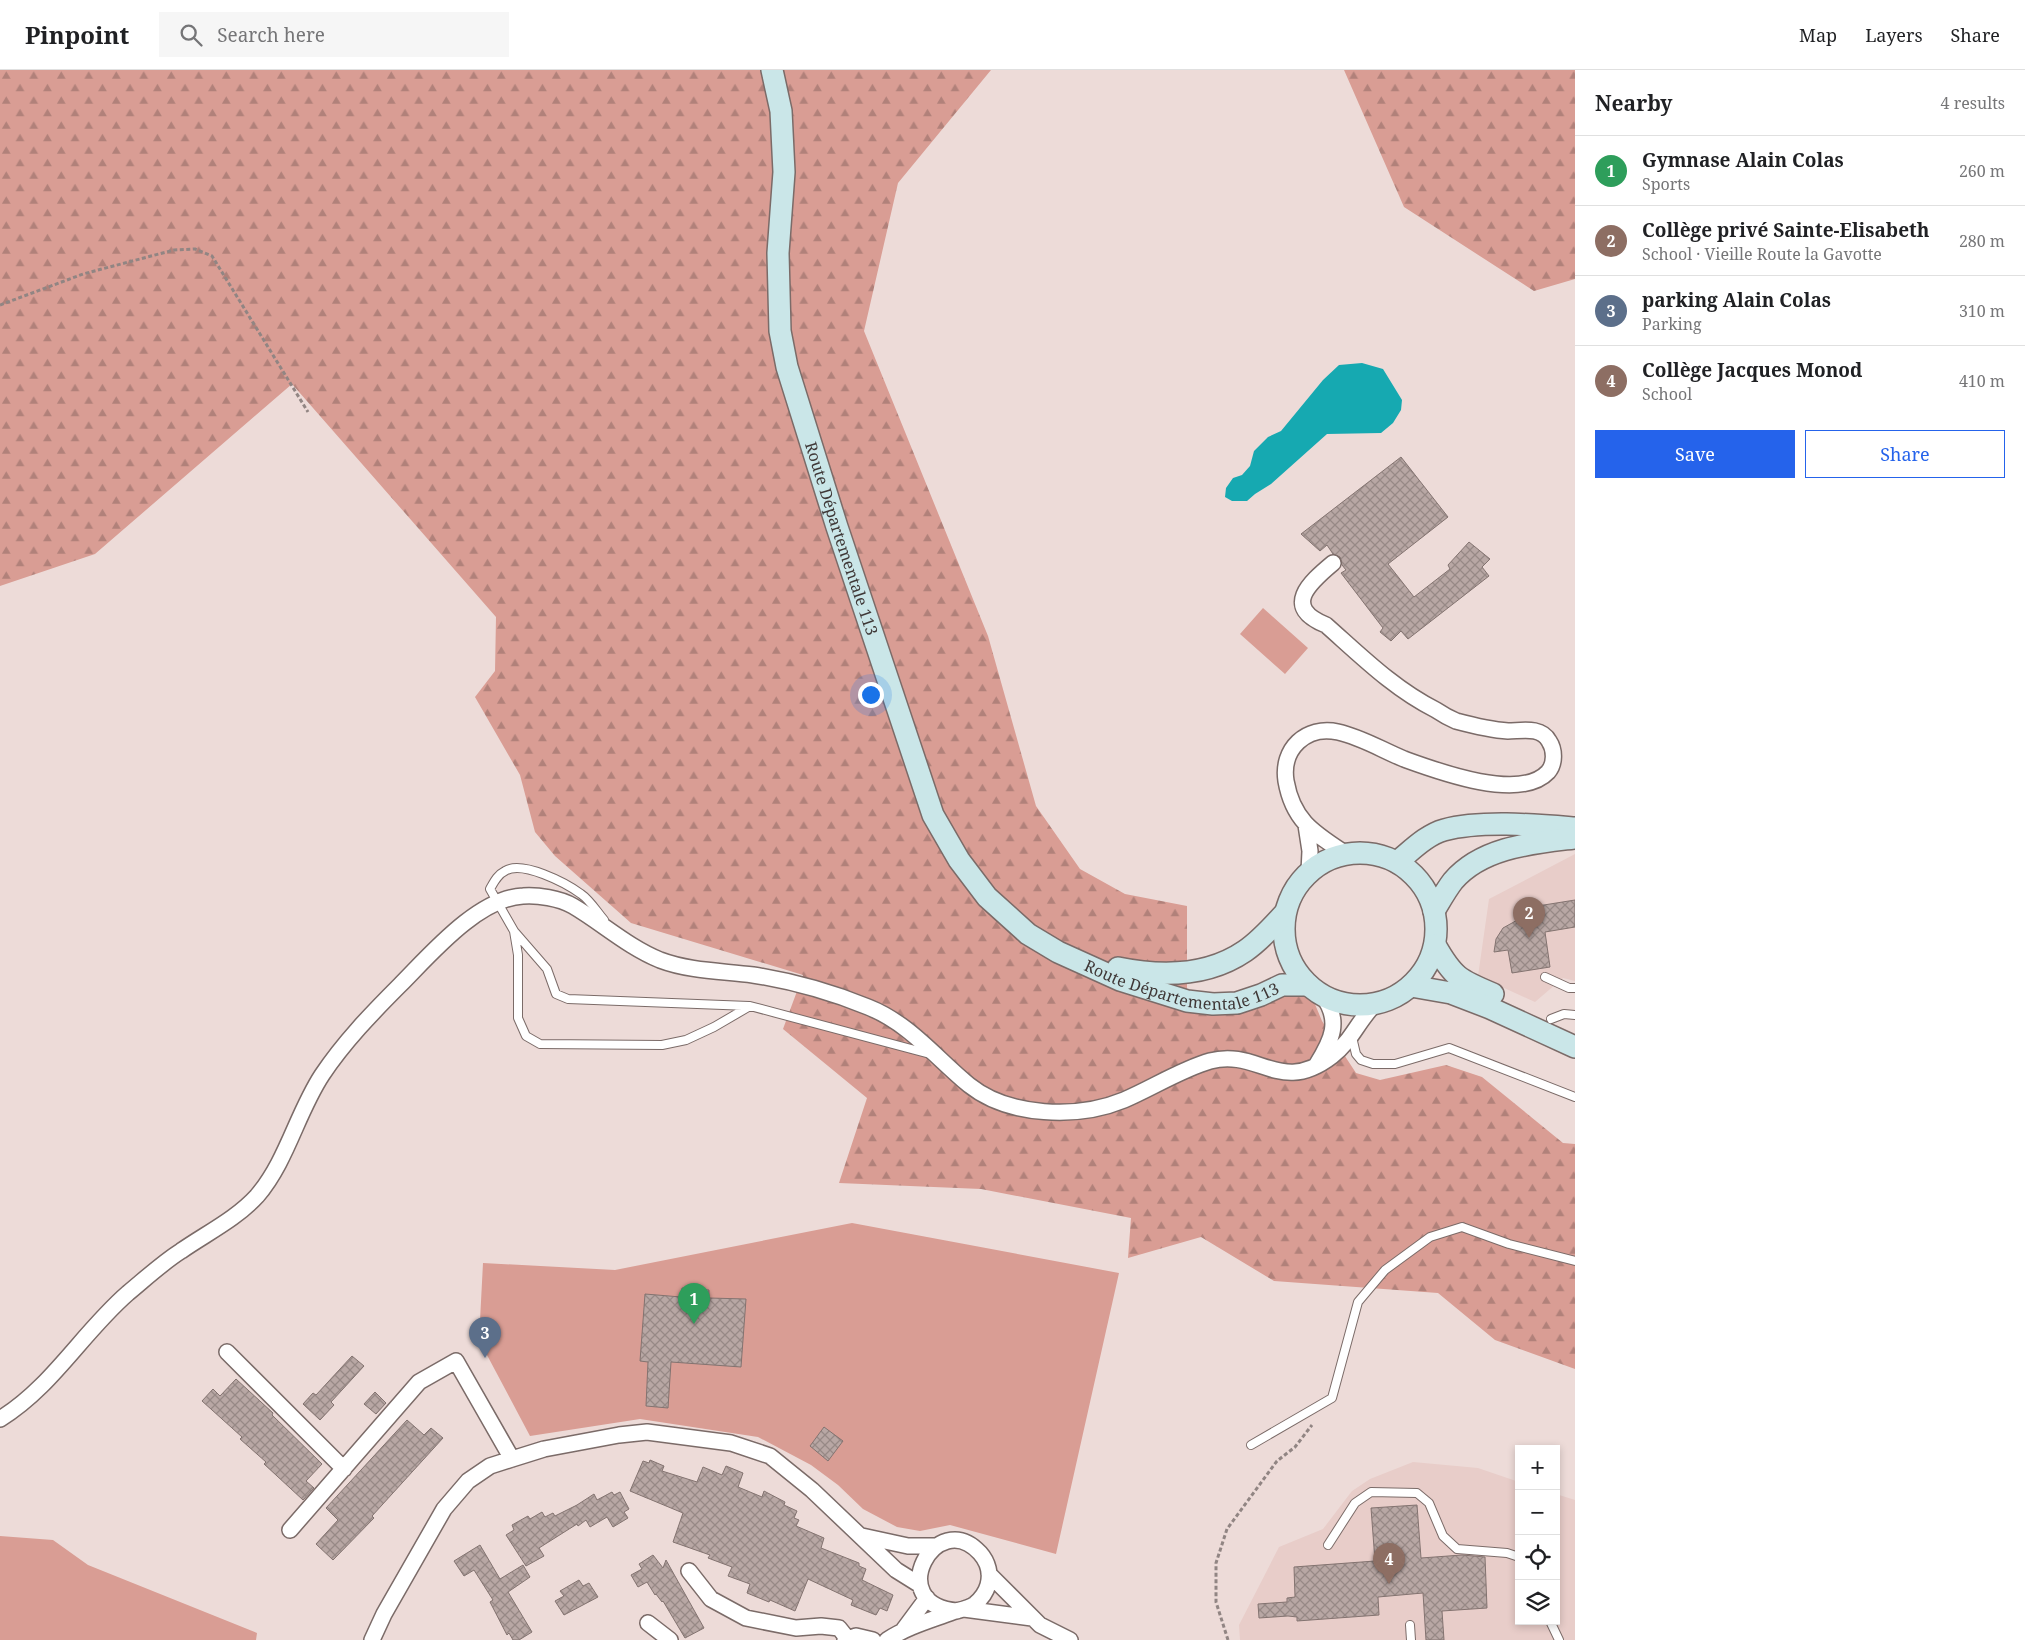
<!DOCTYPE html>
<html lang="en">
<head>
<meta charset="utf-8">
<style>
	body { margin:0; font-family:"Noto Serif",serif; background:#f6f6f6; color:#202124 }
	.controls { position:absolute; right:15px; bottom:15px; display:grid; overflow:hidden; border-radius:0px; box-shadow:0 2px 8px #0003 }
	.controls button { width:45px; height:45px; display:grid; place-items:center; padding:0; border:0; border-bottom:1px solid #e0e0e0; background:#fff; color:#202124; font:25px sans-serif }
	.you { position:absolute; left:870px; top:624px; width:18px; height:18px; margin:-12px; border:4px solid #fff; border-radius:50%; background:#1a73e8; box-shadow:0 0 0 8px #1a73e833 }
	.badge { display:grid; place-items:center; width:32px; height:32px; border-radius:50%; background:#2563eb; color:#fff; font-size:16px; font-weight:700 }
	.pin { position:absolute; translate:-50% -41px; filter:drop-shadow(0 1px 2px #0008) }
	.pin::after { content:''; position:absolute; top:26px; width:18px; height:15px; background:inherit; clip-path:polygon(0 0,100% 0,50% 100%) }
	.list { margin:0; padding:0; list-style:none }
	h2 { display:flex; justify-content:space-between; align-items:center; height:65px; margin:0; padding:0 20px; font-size:21px }
	h2 small { font-size:16px; font-weight:400; color:#757577 }
	.list li { display:grid; grid-template-columns:32px 1fr auto; gap:15px; align-items:center; box-sizing:border-box; height:70px; padding:0 20px; border-top:1px solid #e0e0e0 }
	.list b { display:block; font-size:19px; white-space:nowrap }
	.list p { margin:0; font-size:16px; white-space:nowrap; color:#757577 }
	.list em { font-size:16px; font-style:normal; color:#757577 }
	.actions { display:flex; gap:10px; padding:15px 20px }
	.actions a { flex:1; padding:11px 0; border:1px solid #2563eb; border-radius:0px; text-align:center; font-size:18px; color:#2563eb }
	.actions .main { background:#2563eb; color:#fff }
	.icon { flex:none; width:28px; height:28px; fill:none; stroke:currentColor; stroke-width:2; stroke-linecap:round; stroke-linejoin:round }
	.map { position:relative; flex:none; width:1575px; height:1570px; overflow:hidden }
	header { display:flex; align-items:center; gap:30px; box-sizing:border-box; height:70px; padding:0 25px; background:#fff; border-bottom:1px solid #e0e0e0 }
	header strong { font-size:24px }
	nav { display:flex; gap:28px; margin-inline-start:auto; font-size:18px }
	.search { width:350px; height:45px; background:#f6f6f6; display:flex; align-items:center; gap:12px; box-sizing:border-box; padding:0 18px; border-radius:0px; color:#757577; font-size:19px }
	main { display:flex }
	aside { flex:1; background:#fff }
	.map>svg:first-child { display:block }
	.built { fill:#e8cdc9 }
	.forest { fill:url(#forest-firs) }
	.park { fill:#d99d94 }
	.water { fill:#16a9b1 }
	.building { fill:url(#building-cross-hatch); stroke:#837370 }
	.lines { fill:none; stroke-linecap:round; stroke-linejoin:round }
	.lane-casing { stroke:#7b6b68; stroke-width:10 }
	.street-casing { stroke:#7b6b68; stroke-width:18 }
	.secondary-casing { stroke:#7b6b68; stroke-width:24 }
	.path { stroke:#918583; stroke-width:3; stroke-dasharray:4 2.5; stroke-linecap:butt }
	.lane { stroke:#fff; stroke-width:8 }
	.street { stroke:#fff; stroke-width:15 }
	.secondary { stroke:#cae6e8; stroke-width:21 }
	.labels { text-anchor:middle; dominant-baseline:central; stroke-width:4; stroke-linejoin:round; paint-order:stroke }
	.street-label { font-size:16px; fill:#3f3837; stroke:#eddbd8 }
</style>
</head>
<body>
<header>
<strong>Pinpoint</strong>
<div class="search"><svg class="icon" aria-label="search" viewBox="0 0 24 24"><circle cx="10" cy="10" r="6"/><path d="M15 15l6 6"/></svg>Search here</div>
<nav><a>Map</a><a>Layers</a><a>Share</a></nav>
</header>
<main>
<div class="map">
<svg width="1575" height="1570" viewBox="0 0 1575 1570">
	<defs>
		<pattern id="forest-firs" width="22" height="20" patternUnits="userSpaceOnUse" patternTransform="scale(1.25)"><rect width="22" height="20" fill="#d99d94"/><path d="M5 1l3.5 6h-7zM16 11l3.5 6h-7z" fill="#b1817a"/></pattern>
		<pattern id="building-cross-hatch" width="8" height="8" patternUnits="userSpaceOnUse" patternTransform="scale(1.25)"><rect width="8" height="8" fill="#b8a7a4"/><path d="M0 0l8 8M0 8l8-8" fill="none" stroke="#978986"/></pattern>
	</defs>
	<rect width="100%" height="100%" fill="#eddbd8"/>
	<path class="built" d="M1575,784V911L1563,908L1535,932L1478,906L1489,829Z
		M1413,1392L1478,1398L1519,1412V1551H1556V1424L1575,1430V1570H1240L1239,1555L1279,1477L1323,1459L1352,1421L1370,1409Z"/>
	<path class="forest" d="M0,0H991L898,113L864,261L988,566L1036,736L1080,799L1125,824L1187,836V935L1282,922L1312,927L1322,951L1356,1003L1380,1010L1446,995L1482,1007L1563,1073L1575,1074V1299L1495,1270L1438,1223L1274,1211L1201,1167L1128,1188L1131,1148L981,1119L839,1113L867,1028L783,959L803,905L631,853L555,786L535,762L520,705L475,627L495,601L496,547L292,314L95,484L0,516Z
		M1344,0H1575V209L1534,221L1404,137Z"/>
	<path class="park" d="M1263,538L1308,578L1285,604L1240,564Z
		M852,1153L1119,1203L1056,1484L950,1455L920,1461L897,1457L863,1439L838,1415L811,1395L758,1367L640,1349L530,1366L479,1270L483,1193L615,1200Z
		M0,1466L53,1470L88,1495L257,1563L256,1570H0Z"/>
	<path class="water" d="M1362,293L1383,299L1402,330L1401,340L1393,353L1381,363L1327,364L1271,414L1255,424L1247,431H1232L1225,427L1226,418L1233,408L1242,405L1250,396L1254,381L1268,367L1281,361L1323,310L1339,295Z"/>
	<path class="building" d="M1401,387L1448,447L1388,494L1414,527L1450,499L1448,495L1469,472L1490,489L1482,497L1489,506L1408,569L1401,561L1391,571L1380,562L1383,558L1341,503L1346,500L1342,495L1340,487L1333,484L1327,475L1320,481L1301,464Z
		M1575,830V857L1545,862L1550,897L1512,903L1508,880L1494,882L1496,869L1503,858L1521,848L1519,839Z
		M682,1218L709,1220V1228L746,1229L741,1297L671,1292L668,1338L646,1336L648,1292L640,1291L645,1224L681,1227Z
		M352,1286L364,1296L331,1332L334,1335L320,1350L303,1334L313,1323L316,1325Z
		M236,1309L273,1343L272,1345L322,1394L306,1411L314,1418L303,1430L264,1394L266,1392L240,1369L242,1367L202,1331L213,1319L220,1326Z
		M375,1322L386,1333L376,1344L364,1334Z
		M407,1350L424,1365L431,1358L443,1368L372,1446L374,1448L333,1490L316,1474L338,1450L326,1438Z
		M824,1357L843,1371L828,1391L810,1376Z
		M650,1390L664,1396L662,1401L697,1412L703,1397L722,1405L726,1396L743,1403L738,1417L762,1427L764,1421L785,1432L784,1435L797,1441L794,1448L799,1450L796,1456L824,1468L821,1478L859,1493V1496L866,1499L862,1510L893,1525L887,1541L880,1538L876,1545L851,1535L853,1530L808,1509L795,1541L770,1530L769,1532L747,1523L750,1514L728,1506L732,1497L708,1488L710,1485L673,1472L683,1443L630,1421L643,1391L649,1393Z
		M612,1422L614,1425L620,1422L629,1439L624,1442L628,1448L613,1457L607,1447L590,1457L586,1450L578,1456L577,1454L539,1478L544,1486L526,1496L506,1465L514,1460L512,1455L528,1446L530,1449L542,1442L545,1447L553,1443L555,1446L577,1435L594,1424L597,1430Z
		M1417,1435L1421,1488L1462,1485L1485,1487L1487,1538L1442,1541L1444,1570H1426L1423,1523L1378,1527L1379,1545L1297,1551V1547L1288,1546L1259,1548L1258,1534L1287,1532V1528L1295,1527L1294,1497L1375,1491L1371,1438Z
		M480,1475L500,1509L523,1495L530,1507L508,1522L532,1562L519,1570H513L509,1563L507,1565L490,1532L493,1530L474,1500L464,1506L454,1491Z
		M653,1485L663,1498L666,1490L704,1558L685,1568L663,1531L662,1532L656,1524L655,1525L647,1512L638,1517L631,1505L642,1499L639,1494Z
		M579,1510L583,1516L589,1513L598,1527L564,1545L555,1531L564,1526L560,1521Z"/>
	<g class="lines">
		<g class="lane-casing">
			<path id="lane" d="M604,850C597,842 590,830 581,824C566,813 522,790 505,801C497,805 494,812 490,819L514,861L518,885V948L526,966L540,974L662,975L686,970L714,957L750,936L930,984
				M514,861L547,899L556,924L568,929L749,936
				M1545,907L1569,918H1575
				M1551,949L1564,944L1575,945
				M1352,967L1356,984L1361,990L1373,994H1395L1449,978L1575,1027
				M1251,1375L1332,1328L1358,1232L1385,1200L1430,1167L1462,1157L1509,1174L1575,1191
				M1328,1475L1355,1433L1371,1422L1417,1423L1429,1433L1443,1466L1457,1479L1507,1483L1519,1487
				M1550,1551L1559,1570
				M1410,1555L1411,1570"/>
		</g>
		<g class="street-casing">
			<path id="street" d="M1333,493C1309,513 1282,537 1326,555C1361,586 1394,619 1436,640C1442,644 1449,648 1456,651C1471,655 1492,660 1508,661C1521,661 1541,656 1549,671C1555,680 1555,694 1548,702C1520,732 1437,701 1404,689C1382,680 1361,667 1338,662C1306,655 1281,679 1286,711C1293,751 1314,763 1346,784
				M1306,755L1310,781L1309,802
				M1317,994C1332,970 1341,951 1323,926
				M227,1282L344,1399
				M0,1349C52,1317 82,1263 128,1223C145,1209 162,1193 181,1181C207,1163 236,1149 257,1126C287,1091 297,1043 322,1005C344,972 372,943 400,915C430,885 478,828 523,826C538,825 559,828 573,836C602,853 628,877 660,890C689,901 722,901 753,905C792,911 831,922 868,937C909,953 936,988 969,1015C1009,1047 1078,1049 1124,1030C1152,1018 1182,999 1210,991C1259,978 1280,1026 1332,986C1351,972 1358,951 1375,934
				M290,1460L419,1312L456,1291L512,1389
				M862,1466L908,1476H936
				M689,1501L711,1529L746,1548L796,1558L821,1556L839,1558L847,1568
				M989,1504L1040,1555L1070,1570
				M964,1539L1032,1548
				M648,1553L670,1570
				M904,1559L927,1528
				M372,1570L384,1544L444,1439L468,1411L490,1396L512,1389L544,1379L619,1365L647,1362L731,1373L770,1386L812,1420L896,1500L920,1515
				M845,1570L856,1566L873,1570
				M887,1570C907,1557 928,1551 950,1543C958,1540 968,1539 975,1534C981,1529 986,1522 988,1515C991,1504 988,1492 980,1483C936,1435 882,1535 957,1541"/>
		</g>
		<g class="secondary-casing">
			<g id="secondary">
				<path id="s1" d="M772,0L781,41L784,102L778,183L780,261L787,297L837,457L933,745L959,790L987,827L1028,864L1058,882L1120,910L1187,931L1213,934L1237,933L1261,925L1282,915H1308"/>
				<circle cx="1360" cy="859" r="76"/>
				<path d="M1397,792C1411,781 1426,765 1444,760C1481,750 1537,755 1575,758"/>
				<path d="M1434,841C1440,831 1446,820 1453,811C1482,777 1533,773 1574,768"/>
				<path d="M1435,875C1453,907 1459,910 1493,924"/>
				<path d="M1118,898C1162,907 1207,907 1245,881C1260,871 1272,857 1285,843"/>
				<path d="M1411,916L1451,923L1490,938L1575,977"/>
			</g>
		</g>
		<path class="path" d="M0,235L83,204L174,180L195,179L212,186L308,342
			M1228,1570L1216,1532V1493L1227,1459L1277,1391L1295,1377L1312,1355"/>
		<use href="#lane" class="lane"/>
		<use href="#street" class="street"/>
		<use href="#secondary" class="secondary"/>
	</g>
	<g class="labels">
		<g class="street-label">
			<text stroke="none"><textPath href="#s1" startOffset="479">Route Départementale 113</textPath></text>
			<text stroke="none"><textPath href="#s1" startOffset="1090">Route Départementale 113</textPath></text>
		</g>
	</g>
</svg>
<div class="controls">
<button>+</button>
<button>−</button>
<button><svg class="icon" aria-label="locate" viewBox="0 0 24 24"><circle cx="12" cy="12" r="6"/><path d="M12 2v4M12 18v4M2 12h4M18 12h4"/></svg></button>
<button><svg class="icon" aria-label="layers" viewBox="0 0 24 24"><path d="M12 4l9 5-9 5-9-5zM3 14l9 5 9-5"/></svg></button>
</div>
<div class="you"></div>
<div class="pin badge" style="left:694px;top:1254px;background:#2e9e5b">1</div>
<div class="pin badge" style="left:1529px;top:868px;background:#8d6e63">2</div>
<div class="pin badge" style="left:485px;top:1288px;background:#5c6f8a">3</div>
<div class="pin badge" style="left:1389px;top:1514px;background:#8d6e63">4</div>
</div>
<aside>
<h2>Nearby<small>4 results</small></h2>
<ul class="list">
<li><span class="badge" style="background:#2e9e5b">1</span><div><b>Gymnase Alain Colas</b><p>Sports</p></div><em>260 m</em></li>
<li><span class="badge" style="background:#8d6e63">2</span><div><b>Collège privé Sainte-Elisabeth</b><p>School · Vieille Route la Gavotte</p></div><em>280 m</em></li>
<li><span class="badge" style="background:#5c6f8a">3</span><div><b>parking Alain Colas</b><p>Parking</p></div><em>310 m</em></li>
<li><span class="badge" style="background:#8d6e63">4</span><div><b>Collège Jacques Monod</b><p>School</p></div><em>410 m</em></li>
</ul>
<div class="actions"><a class="main">Save</a><a>Share</a></div>
</aside>
</main>
</body>
</html>
